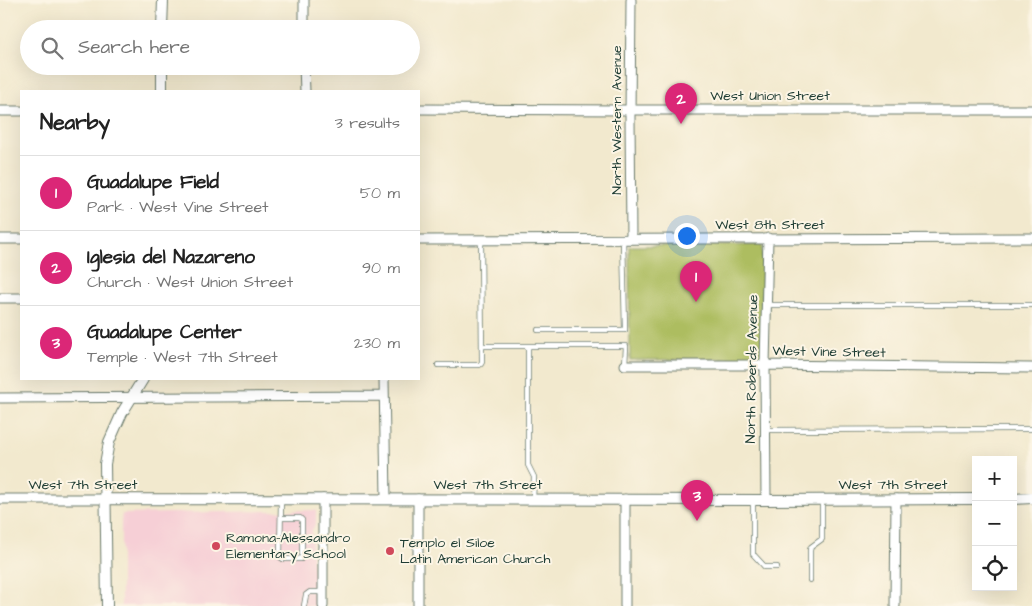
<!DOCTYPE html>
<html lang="en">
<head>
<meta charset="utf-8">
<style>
	body { margin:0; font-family:"Architects Daughter",sans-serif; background:#f6f6f6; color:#222 }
	.controls { position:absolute; right:15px; bottom:15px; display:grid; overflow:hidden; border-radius:0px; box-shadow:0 5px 20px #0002 }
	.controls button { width:45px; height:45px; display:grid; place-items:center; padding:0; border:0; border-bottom:1px solid #e0e0e0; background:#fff; color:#222; font:25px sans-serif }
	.you { position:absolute; left:686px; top:235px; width:18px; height:18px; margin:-12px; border:4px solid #fff; border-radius:50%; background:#1a73e8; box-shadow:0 0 0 8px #1a73e833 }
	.badge { display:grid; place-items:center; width:32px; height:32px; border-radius:50%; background:#db2777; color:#fff; font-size:16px; font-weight:700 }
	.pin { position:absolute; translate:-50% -41px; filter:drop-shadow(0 1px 2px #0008) }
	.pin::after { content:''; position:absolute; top:26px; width:18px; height:15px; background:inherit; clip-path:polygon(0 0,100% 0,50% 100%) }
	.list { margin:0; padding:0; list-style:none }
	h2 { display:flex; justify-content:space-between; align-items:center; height:65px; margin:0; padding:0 20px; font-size:21px }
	h2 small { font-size:16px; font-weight:400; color:#767676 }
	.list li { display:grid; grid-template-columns:32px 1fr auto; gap:15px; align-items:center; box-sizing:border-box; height:75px; padding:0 20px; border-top:1px solid #e0e0e0 }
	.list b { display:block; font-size:19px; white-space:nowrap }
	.list p { margin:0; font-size:16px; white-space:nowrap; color:#767676 }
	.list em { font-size:16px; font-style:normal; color:#767676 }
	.icon { flex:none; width:28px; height:28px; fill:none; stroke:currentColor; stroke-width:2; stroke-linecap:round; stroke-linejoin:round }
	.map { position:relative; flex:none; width:1032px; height:606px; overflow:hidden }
	.search { position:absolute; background:#fff; box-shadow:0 5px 20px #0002; left:20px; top:20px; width:400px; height:55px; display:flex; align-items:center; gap:12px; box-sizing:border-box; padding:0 18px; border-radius:28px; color:#767676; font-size:19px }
	.panel { position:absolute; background:#fff; box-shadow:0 5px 20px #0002; left:20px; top:90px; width:400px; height:290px; border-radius:0px }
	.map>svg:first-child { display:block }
	.built { fill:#f6cfd6 }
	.green { fill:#adbd60; stroke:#667d4a }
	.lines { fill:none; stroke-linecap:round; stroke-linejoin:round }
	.service-casing { stroke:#69796a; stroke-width:6 }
	.minor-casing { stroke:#69796a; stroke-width:11 }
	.tertiary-casing { stroke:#69796a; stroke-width:12 }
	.service { stroke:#fff; stroke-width:4.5 }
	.minor { stroke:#fff; stroke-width:9 }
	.tertiary { stroke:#fff; stroke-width:10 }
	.poi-dot { fill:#d1495b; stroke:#fcf5e5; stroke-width:2 }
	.labels { text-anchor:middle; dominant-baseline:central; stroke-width:4; stroke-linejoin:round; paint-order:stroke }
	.street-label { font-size:14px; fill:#1f3d34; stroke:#fcf5e5 }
	.poi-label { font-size:14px; fill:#1f3d34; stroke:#fcf5e5; text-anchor:start }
</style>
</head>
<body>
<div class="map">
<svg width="1032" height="606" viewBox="0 0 1032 606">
	<rect width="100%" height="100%" fill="#fcf5e5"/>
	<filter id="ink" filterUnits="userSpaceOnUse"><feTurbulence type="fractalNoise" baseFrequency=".02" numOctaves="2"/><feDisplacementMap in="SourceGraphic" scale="10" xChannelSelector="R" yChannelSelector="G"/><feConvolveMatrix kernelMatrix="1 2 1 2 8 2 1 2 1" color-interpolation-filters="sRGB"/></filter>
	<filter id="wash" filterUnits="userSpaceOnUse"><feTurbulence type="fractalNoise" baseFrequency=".0096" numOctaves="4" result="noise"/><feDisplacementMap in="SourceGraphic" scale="20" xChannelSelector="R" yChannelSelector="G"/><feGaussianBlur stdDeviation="1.12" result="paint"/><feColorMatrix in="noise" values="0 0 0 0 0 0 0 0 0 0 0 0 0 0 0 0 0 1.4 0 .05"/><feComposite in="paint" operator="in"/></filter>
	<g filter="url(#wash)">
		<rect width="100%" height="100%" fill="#f2e9ce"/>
		<path class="built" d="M316,510V523L312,530V561L316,588V606H121V521L122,514Z"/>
		<path class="green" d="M762,245V359L630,360L629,246Z"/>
	</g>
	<g filter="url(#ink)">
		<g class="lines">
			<g class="service-casing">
				<path id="service" d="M766,305H1032
					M538,330H625L623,239
					M482,346H528
					M438,365H479L481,364L482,362L481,240
					M765,430L1032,429
					M533,499L534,477L528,465V346H626L625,365
					M753,501V554L765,567H777
					M281,518H300L302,520V555L301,559H283L280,557L281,500
					M810,580V550L811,547L822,539V499
					M304,606L306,595L310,592H323"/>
			</g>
			<g class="minor-casing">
				<path id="minor" d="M304,0V29
					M631,0L630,116L631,239
					M304,66L305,91
					M419,109L630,110H1032
					M0,111H21
					M0,239H21
					M419,240L1032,238
					M0,298H21
					M625,365H765L1032,368
					M384,379L386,498
					M0,398L383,396
					M0,499H106
					M323,499V606
					M418,499V606
					M625,499V606
					M766,500L765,365L768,238
					M895,606L896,499"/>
			</g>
			<g class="tertiary-casing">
				<path id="tertiary" d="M162,29L163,0
					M162,91V66
					M106,499L766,500L976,499
					M1013,499L1032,498
					M107,606L105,464L109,442L122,413L143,379"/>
			</g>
			<use href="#service" class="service"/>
			<use href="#minor" class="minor"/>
			<use href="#tertiary" class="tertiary"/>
		</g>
	</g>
	<g class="poi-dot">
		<circle cx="216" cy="546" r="5"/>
		<circle cx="390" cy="551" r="5"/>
	</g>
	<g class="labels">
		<g class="street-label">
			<text x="770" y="96">West Union Street</text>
			<text transform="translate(617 120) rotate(-90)">North Western Avenue</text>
			<text x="770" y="225">West 8th Street</text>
			<text transform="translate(829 352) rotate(1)">West Vine Street</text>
			<text transform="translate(752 369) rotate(-89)">North Roberds Avenue</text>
			<text x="83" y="485">West 7th Street</text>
			<text x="488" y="485">West 7th Street</text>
			<text x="893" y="485">West 7th Street</text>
		</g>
		<g class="poi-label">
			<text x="226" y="538">Ramona-Alessandro<tspan x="226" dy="16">Elementary School</tspan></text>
			<text x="400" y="543">Templo el Siloe<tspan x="400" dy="16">Latin American Church</tspan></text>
		</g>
	</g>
</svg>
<div class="controls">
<button>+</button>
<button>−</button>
<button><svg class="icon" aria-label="locate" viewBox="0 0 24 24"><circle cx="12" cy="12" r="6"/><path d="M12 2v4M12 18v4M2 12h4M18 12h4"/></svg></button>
</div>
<div class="you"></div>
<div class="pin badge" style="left:696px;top:302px">1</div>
<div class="pin badge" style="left:681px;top:124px">2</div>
<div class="pin badge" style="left:697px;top:521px">3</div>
<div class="search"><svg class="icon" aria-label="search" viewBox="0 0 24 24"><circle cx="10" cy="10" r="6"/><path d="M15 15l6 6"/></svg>Search here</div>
<section class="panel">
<h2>Nearby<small>3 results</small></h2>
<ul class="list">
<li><span class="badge">1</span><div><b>Guadalupe Field</b><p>Park · West Vine Street</p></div><em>50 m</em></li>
<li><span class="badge">2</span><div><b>Iglesia del Nazareno</b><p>Church · West Union Street</p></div><em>90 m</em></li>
<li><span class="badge">3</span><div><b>Guadalupe Center</b><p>Temple · West 7th Street</p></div><em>230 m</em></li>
</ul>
</section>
</div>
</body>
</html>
